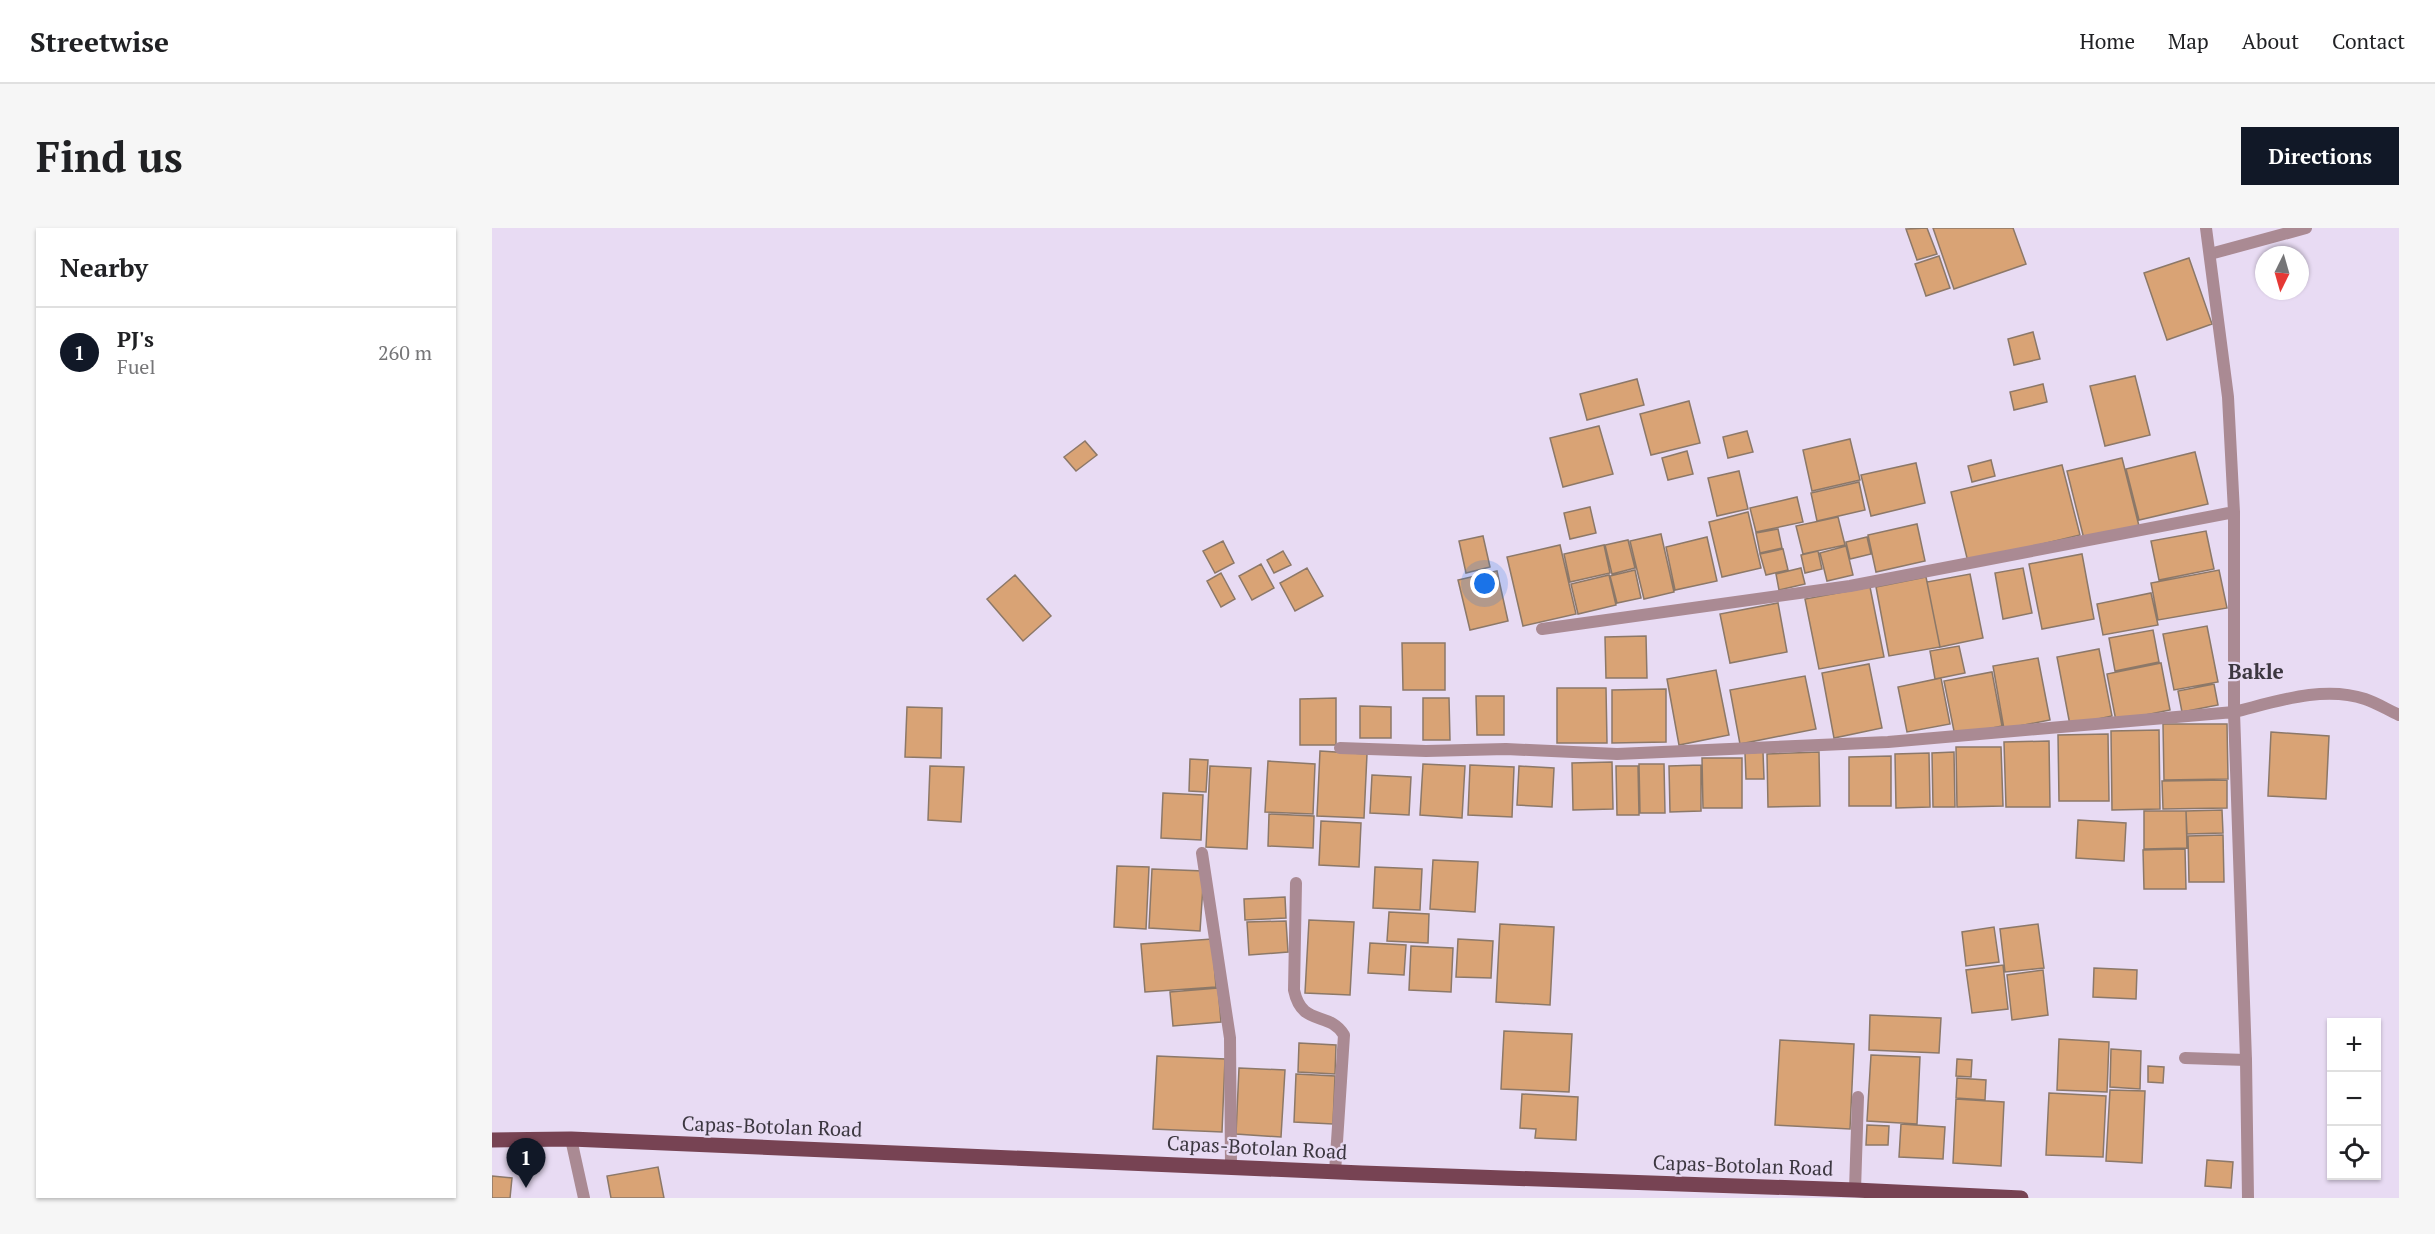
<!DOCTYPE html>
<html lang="en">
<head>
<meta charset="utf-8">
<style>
	body { margin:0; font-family:"PT Serif",serif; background:#f6f6f6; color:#202124 }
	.controls { position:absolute; right:18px; bottom:18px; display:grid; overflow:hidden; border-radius:0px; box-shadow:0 2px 4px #0004 }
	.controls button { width:54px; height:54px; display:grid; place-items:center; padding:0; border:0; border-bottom:2px solid #e0e0e0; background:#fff; color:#202124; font:30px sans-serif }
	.compass { position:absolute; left:1763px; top:18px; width:54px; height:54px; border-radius:50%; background:#fff; box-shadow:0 2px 4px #0004; rotate:185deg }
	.you { position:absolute; left:993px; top:356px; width:21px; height:21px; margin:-15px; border:4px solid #fff; border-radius:50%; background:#1a73e8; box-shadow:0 0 0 9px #1a73e833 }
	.badge { display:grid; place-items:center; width:39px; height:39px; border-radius:50%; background:#111827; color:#fff; font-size:20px; font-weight:700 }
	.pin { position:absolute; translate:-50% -50px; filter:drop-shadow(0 2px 3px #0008) }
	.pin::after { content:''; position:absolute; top:32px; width:21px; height:18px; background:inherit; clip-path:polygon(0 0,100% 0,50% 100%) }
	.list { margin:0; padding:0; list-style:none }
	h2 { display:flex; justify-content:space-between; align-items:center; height:78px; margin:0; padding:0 24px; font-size:26px }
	h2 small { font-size:20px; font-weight:400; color:#757577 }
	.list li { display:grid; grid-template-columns:39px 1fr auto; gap:18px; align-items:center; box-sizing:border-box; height:90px; padding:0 24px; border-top:2px solid #e0e0e0 }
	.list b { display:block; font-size:22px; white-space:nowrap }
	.list p { margin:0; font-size:20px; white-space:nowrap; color:#757577 }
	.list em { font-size:20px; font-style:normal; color:#757577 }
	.icon { flex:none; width:33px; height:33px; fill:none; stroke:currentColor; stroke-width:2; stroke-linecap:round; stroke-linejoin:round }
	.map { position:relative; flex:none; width:1907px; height:970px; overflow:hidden; border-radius:0px }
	header { display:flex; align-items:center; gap:36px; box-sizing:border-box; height:84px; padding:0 30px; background:#fff; border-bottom:2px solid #e0e0e0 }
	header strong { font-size:28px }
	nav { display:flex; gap:33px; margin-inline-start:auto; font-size:21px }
	.intro { display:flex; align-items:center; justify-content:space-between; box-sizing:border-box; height:144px; padding:0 36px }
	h1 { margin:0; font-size:42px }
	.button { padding:15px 27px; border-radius:0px; background:#111827; color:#fff; font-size:21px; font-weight:700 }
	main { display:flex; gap:36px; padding:0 36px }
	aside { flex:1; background:#fff; border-radius:0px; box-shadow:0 2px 4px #0004 }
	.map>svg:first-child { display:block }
	.building { fill:#d9a375; stroke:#8c7868; stroke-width:1.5 }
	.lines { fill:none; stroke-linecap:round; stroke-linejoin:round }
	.service { stroke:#aa8a93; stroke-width:12 }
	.minor { stroke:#aa8a93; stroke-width:12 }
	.primary { stroke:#774353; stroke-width:15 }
	.labels { text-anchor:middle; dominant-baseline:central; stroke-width:4.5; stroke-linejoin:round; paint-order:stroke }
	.street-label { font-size:20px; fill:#3c3740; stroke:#e8dbf3 }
	.neighbourhood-label { font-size:21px; font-weight:bold; fill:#3c3740; stroke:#e8dbf3 }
</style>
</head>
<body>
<header>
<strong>Streetwise</strong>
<nav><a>Home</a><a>Map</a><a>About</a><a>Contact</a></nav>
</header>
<div class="intro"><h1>Find us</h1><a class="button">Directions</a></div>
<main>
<aside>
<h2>Nearby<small></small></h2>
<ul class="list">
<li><span class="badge">1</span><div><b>PJ's</b><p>Fuel</p></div><em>260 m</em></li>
</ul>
</aside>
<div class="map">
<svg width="1907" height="970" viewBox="0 0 1907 970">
	<rect width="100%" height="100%" fill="#e8dbf3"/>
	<path class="building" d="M1435,0L1445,26L1425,32L1414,1Z
		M1441,0H1521L1534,36L1462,61Z
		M1447,28L1458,60L1434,68L1423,36Z
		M1697,30L1720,96L1675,112L1652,45Z
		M1541,104L1548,131L1522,137L1516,111Z
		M1643,148L1658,207L1613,218L1598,158Z
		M1145,151L1152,177L1095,192L1088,166Z
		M1551,156L1555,174L1522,182L1518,164Z
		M1197,173L1208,215L1159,227L1148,186Z
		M1107,198L1121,246L1071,259L1058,210Z
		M1255,203L1261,224L1236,230L1231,209Z
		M1358,211L1368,252L1320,263L1311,222Z
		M593,213L605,227L584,243L572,229Z
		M1195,223L1201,246L1176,252L1170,230Z
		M1703,224L1716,276L1647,292L1634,241Z
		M1630,230L1647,298L1592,311L1575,243Z
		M1499,232L1503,248L1480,254L1476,238Z
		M1424,235L1433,275L1379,288L1369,247Z
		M1570,237L1588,307L1476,334L1459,264Z
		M1247,243L1256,281L1225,288L1216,250Z
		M1367,254L1373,282L1325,293L1319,265Z
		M1305,269L1311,294L1264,304L1258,280Z
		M1098,279L1104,305L1078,311L1072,285Z
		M1256,284L1269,340L1230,349L1217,294Z
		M1346,289L1353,317L1311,326L1304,298Z
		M1425,296L1433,333L1384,344L1376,307Z
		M1286,301L1290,320L1268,325L1264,305Z
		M1714,303L1722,341L1667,352L1659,313Z
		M1169,306L1182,364L1152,371L1138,313Z
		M991,308L998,339L974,345L967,313Z
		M1215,309L1225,353L1183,362L1174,319Z
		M1375,309L1379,326L1358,331L1354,314Z
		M1136,312L1143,340L1120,346L1113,317Z
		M731,313L742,335L723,345L711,323Z
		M1068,317L1084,386L1031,398L1015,329Z
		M1112,317L1118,345L1078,354L1072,326Z
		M1354,318L1361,347L1335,353L1328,325Z
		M1291,321L1296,342L1274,347L1268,326Z
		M791,323L799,337L782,345L775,332Z
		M1326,323L1330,341L1313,345L1309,327Z
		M1590,326L1602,391L1550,401L1537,336Z
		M769,336L782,360L760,372L747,348Z
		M815,340L831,368L803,383L788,355Z
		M1309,340L1313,356L1287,362L1284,346Z
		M1531,340L1540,385L1511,391L1503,345Z
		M1143,342L1149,370L1125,375L1118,348Z
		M1727,342L1735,380L1666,392L1659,355Z
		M1005,343L1016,393L978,402L966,352Z
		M729,345L743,371L729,379L715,353Z
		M1478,346L1491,410L1448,419L1435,354Z
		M523,347L559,388L531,413L495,371Z
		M1117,347L1124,377L1086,386L1079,356Z
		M1434,349L1448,419L1397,428L1384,359Z
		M1378,359L1392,429L1327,441L1313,371Z
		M1659,365L1666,397L1611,407L1605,376Z
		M1286,375L1295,424L1238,435L1228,386Z
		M1715,398L1726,454L1682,462L1671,406Z
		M1661,402L1667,434L1623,443L1617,410Z
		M1154,408L1155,450H1114L1113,409Z
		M910,415H953V462H911Z
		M1467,418L1473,445L1443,451L1438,423Z
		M1607,421L1620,488L1578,497L1565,429Z
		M1546,430L1558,492L1512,501L1501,438Z
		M1669,435L1678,482L1624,493L1615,446Z
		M1377,436L1390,500L1342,510L1330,445Z
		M1224,442L1237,507L1187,517L1175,451Z
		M1500,444L1510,498L1463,508L1452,453Z
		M1313,448L1324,501L1248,516L1238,462Z
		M1449,450L1458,496L1415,504L1406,459Z
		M1722,456L1726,477L1690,484L1686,463Z
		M1065,460H1114L1115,515H1065Z
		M1174,461V514L1120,515V462Z
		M984,468H1012V507H985Z
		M844,470V517H808V471Z
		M931,470H957L958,512H931Z
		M868,478L899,479V510H868Z
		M415,479L450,480L449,530L413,529Z
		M1671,496H1735L1736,551L1672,552Z
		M1667,502L1668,581L1620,582L1619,503Z
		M1779,504L1837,508L1834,571L1776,568Z
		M1616,506L1617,573H1567L1566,507Z
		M1557,513L1558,579H1514L1512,514Z
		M1464,519H1509L1511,578L1465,579Z
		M828,523L875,526L872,590L825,588Z
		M1271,524L1272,551H1254L1253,525Z
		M1327,524L1328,578L1276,579L1275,526Z
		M1462,524L1463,579H1441L1440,525Z
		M1437,525L1438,579L1404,580L1403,526Z
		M1399,528V578H1357V529Z
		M1210,530H1250V580H1211Z
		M698,531L716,532L714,564L697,563Z
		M776,533L823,536L821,586L773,584Z
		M1120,534L1121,581L1081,582L1080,535Z
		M931,536L973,538L970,590L928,587Z
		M1147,536H1172L1173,585H1148Z
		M978,537L1022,539L1020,589L976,587Z
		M1209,537V583L1178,584L1177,538Z
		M438,538L472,539L469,594L436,592Z
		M718,538L759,540L755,621L714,619Z
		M1027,538L1062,540L1060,579L1025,577Z
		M1124,538H1146L1147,587H1125Z
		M880,547L919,549L917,587L878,585Z
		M1735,552V580L1671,581L1670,553Z
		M671,565L711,567L709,612L669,610Z
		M1730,582L1731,605L1695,606L1694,583Z
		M1652,583H1694L1695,620L1652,621Z
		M777,586L822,588L821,620L776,618Z
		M1586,592L1634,595L1632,633L1584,630Z
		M829,593L869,595L867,639L827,637Z
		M1731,607L1732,654H1697L1696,608Z
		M1693,621L1694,661H1652L1651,622Z
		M941,632L986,634L983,684L938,681Z
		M625,638L657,639L654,701L622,699Z
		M883,639L930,641L928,682L881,680Z
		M660,641L712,643L708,703L657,700Z
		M793,669L794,690L753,692L752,671Z
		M897,684L937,686L936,715L895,713Z
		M817,692L862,694L858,767L813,765Z
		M794,693L796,724L757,727L755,694Z
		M1008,696L1062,699L1058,777L1004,774Z
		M1546,696L1552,740L1513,744L1508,701Z
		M1502,699L1507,734L1474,738L1470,704Z
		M720,711L724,759L653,764L649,716Z
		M966,711L1001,713L999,750L964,749Z
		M878,715L914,717L912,747L876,745Z
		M919,718L961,720L959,764L917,762Z
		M1511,737L1516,781L1480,785L1474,742Z
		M1602,740L1645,742L1644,771L1601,769Z
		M1551,742L1556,787L1520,792L1515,747Z
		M726,760L729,794L681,798L678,764Z
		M1378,787L1449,790L1447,825L1377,822Z
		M1012,803L1080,806L1077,864L1009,861Z
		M1567,811L1617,814L1615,864L1565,862Z
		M1288,812L1362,816L1358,901L1283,897Z
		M807,815L844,817L843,846L806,844Z
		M1619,821L1649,823L1648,861L1618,859Z
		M1379,827L1428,829L1425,896L1375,893Z
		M665,828L733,831L730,904L661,901Z
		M1465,831L1480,832L1479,849L1464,848Z
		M1656,838L1672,839L1671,855L1656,854Z
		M747,840L793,842L789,909L744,906Z
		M804,846L843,848L841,896L802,894Z
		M1465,850L1494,852L1493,872L1464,870Z
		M1618,862L1653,863L1650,935L1614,933Z
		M1557,865L1614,868L1611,929L1554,927Z
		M1030,866L1086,869L1084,912L1043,910L1044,901L1028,900Z
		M1464,871L1512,874L1509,938L1461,935Z
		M1409,896L1453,899L1451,931L1407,929Z
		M1375,897L1397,898L1396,917H1374Z
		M1715,932L1741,934L1739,960L1713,958Z
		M166,939L172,970H119L115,948Z
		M0,948L20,950L18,970H0Z"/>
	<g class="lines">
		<path class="service" d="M1718,26L1814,0
			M1742,484C1783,474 1831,457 1873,471C1885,475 1896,482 1907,487
			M1693,830L1754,832
			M1363,962L1366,869"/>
		<path class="minor" d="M1714,0L1736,169L1742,284V484L1754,832L1756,970
			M1050,401L1358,358L1742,284
			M848,520L934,523L1014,521L1125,526L1396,514L1742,484
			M710,625L738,810L739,939
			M804,655L802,762C810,800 837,782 852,807L843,944
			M79,911L92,970"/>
		<path class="primary" d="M0,912L79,911L870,945L1363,962L1529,970"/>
	</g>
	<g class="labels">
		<g class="street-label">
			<text transform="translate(280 898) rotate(2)">Capas-Botolan Road</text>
			<text transform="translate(765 919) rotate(3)">Capas-Botolan Road</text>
			<text transform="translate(1251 937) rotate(2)">Capas-Botolan Road</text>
		</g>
		<g class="neighbourhood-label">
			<text x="1764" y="443">Bakle</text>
		</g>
	</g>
</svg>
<div class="controls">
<button>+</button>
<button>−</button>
<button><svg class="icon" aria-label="locate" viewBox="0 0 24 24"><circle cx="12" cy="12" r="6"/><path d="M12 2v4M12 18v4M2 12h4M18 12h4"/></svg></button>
</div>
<svg class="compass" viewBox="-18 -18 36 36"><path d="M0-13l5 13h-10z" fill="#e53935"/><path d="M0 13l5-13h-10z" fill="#757577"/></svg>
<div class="you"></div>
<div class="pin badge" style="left:34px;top:960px">1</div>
</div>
</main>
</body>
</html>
